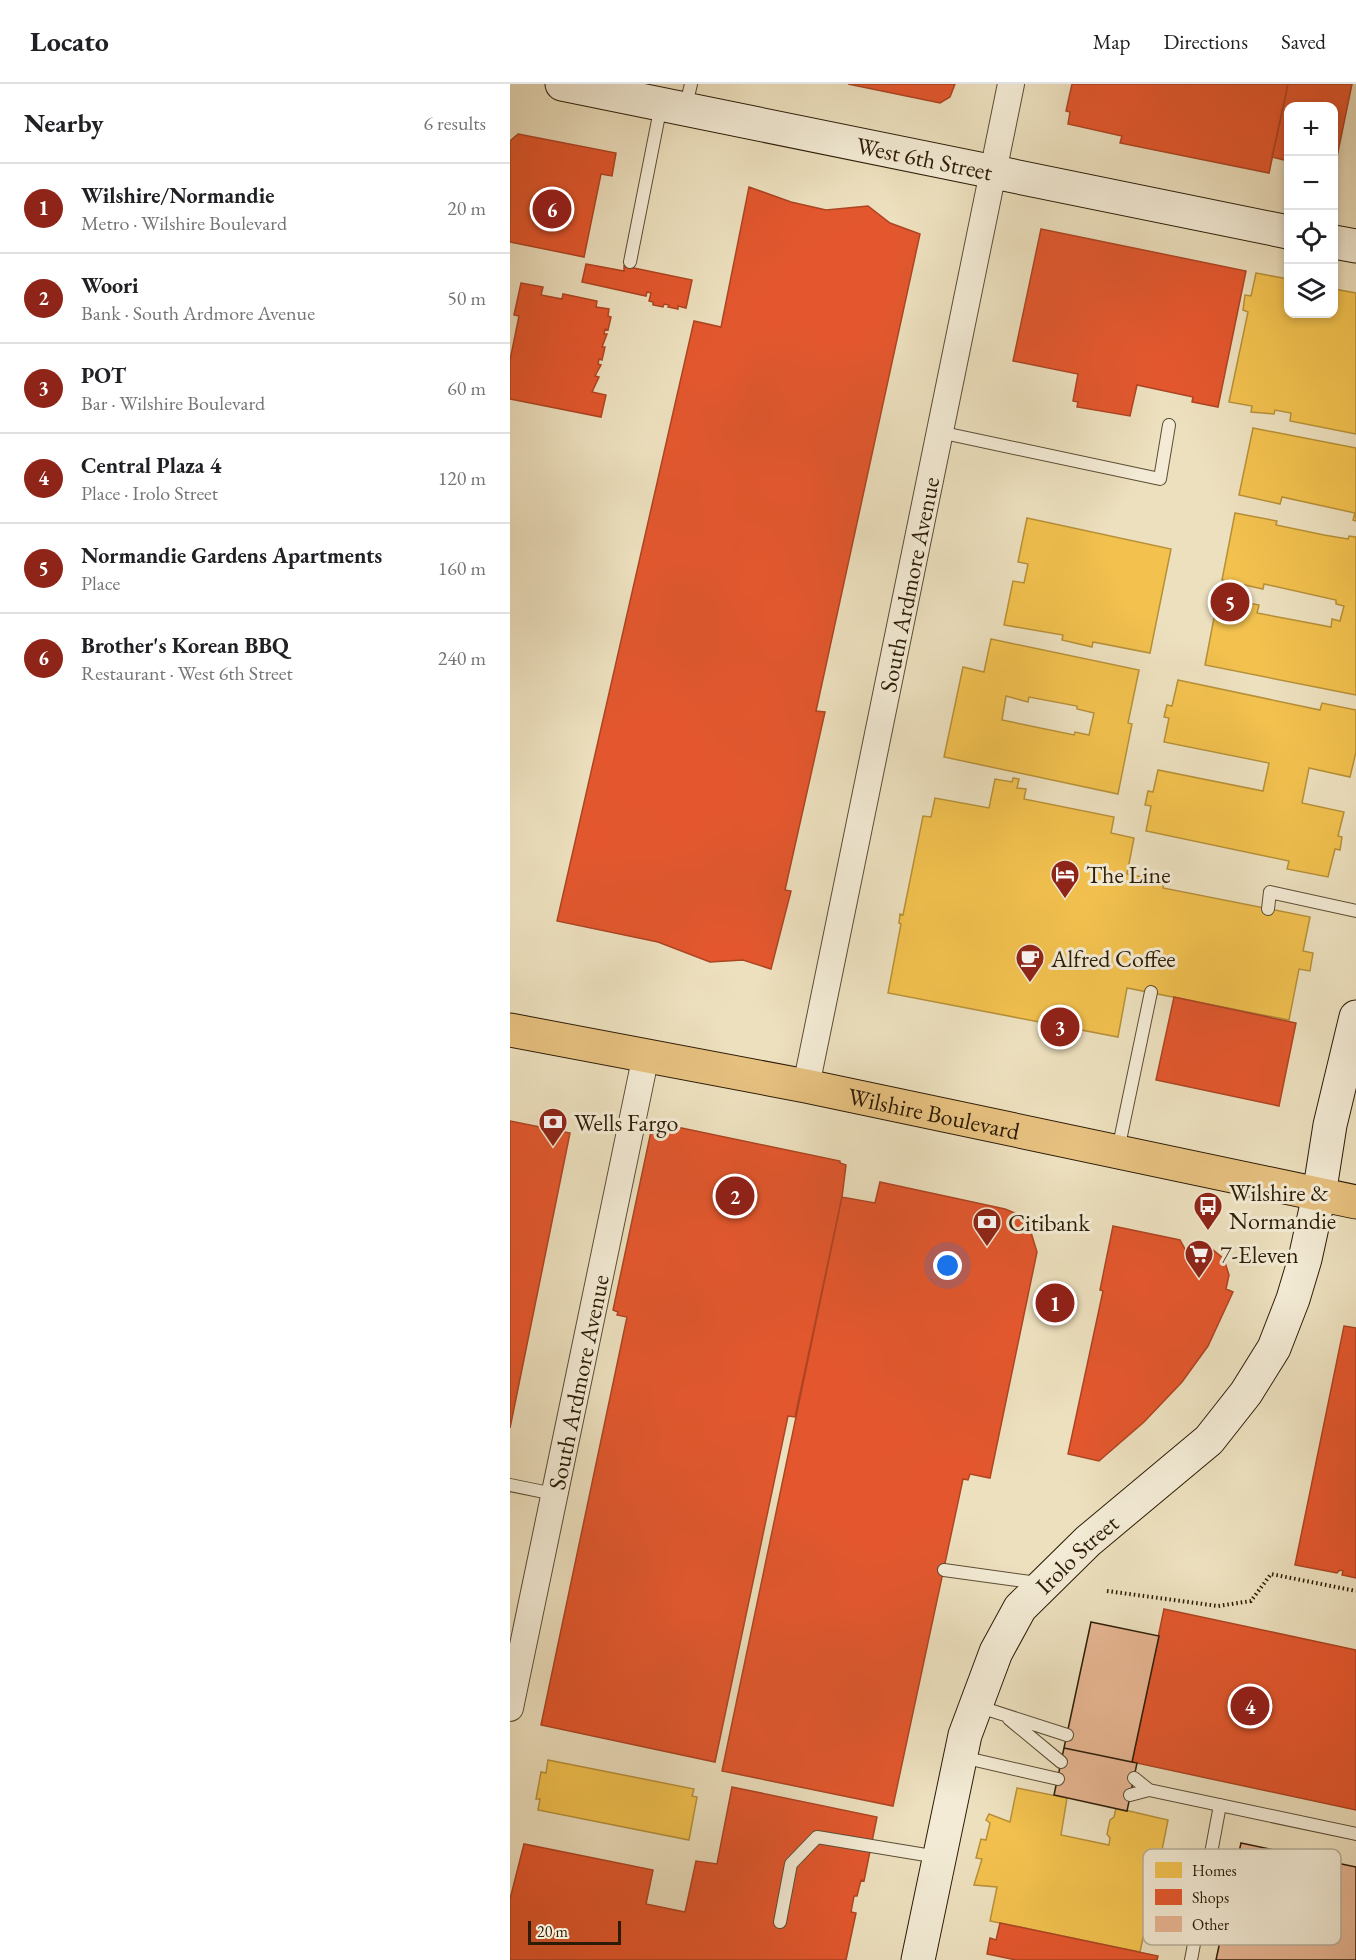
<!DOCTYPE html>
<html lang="en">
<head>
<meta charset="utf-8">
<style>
	body { margin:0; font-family:"EB Garamond",serif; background:#f6f6f6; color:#202124 }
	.controls { position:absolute; right:18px; top:18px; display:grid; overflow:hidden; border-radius:12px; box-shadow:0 3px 9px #0003 }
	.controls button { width:54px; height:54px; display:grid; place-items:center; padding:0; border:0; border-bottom:2px solid #e0e0e0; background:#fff; color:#202124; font:30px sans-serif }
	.scale { position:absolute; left:18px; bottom:15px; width:93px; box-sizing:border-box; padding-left:6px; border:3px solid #2c1c06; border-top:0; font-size:16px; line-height:21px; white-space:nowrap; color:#2c1c06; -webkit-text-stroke:4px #f3ebd5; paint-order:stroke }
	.you { position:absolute; left:438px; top:1182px; width:21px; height:21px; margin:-15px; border:4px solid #fff; border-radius:50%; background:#1a73e8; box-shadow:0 0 0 9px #1a73e833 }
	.badge { display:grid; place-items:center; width:39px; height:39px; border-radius:50%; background:#8f2418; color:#fff; font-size:20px; font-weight:700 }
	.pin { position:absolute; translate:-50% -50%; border:3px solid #fff; box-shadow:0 2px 6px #0006 }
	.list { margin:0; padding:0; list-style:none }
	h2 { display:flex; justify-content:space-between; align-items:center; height:78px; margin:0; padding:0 24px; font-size:26px }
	h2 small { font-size:20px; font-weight:400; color:#757577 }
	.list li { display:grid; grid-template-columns:39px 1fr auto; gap:18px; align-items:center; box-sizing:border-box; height:90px; padding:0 24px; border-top:2px solid #e0e0e0 }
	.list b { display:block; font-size:22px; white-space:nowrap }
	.list p { margin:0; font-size:20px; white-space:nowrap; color:#757577 }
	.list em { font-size:20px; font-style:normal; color:#757577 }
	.icon { flex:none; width:33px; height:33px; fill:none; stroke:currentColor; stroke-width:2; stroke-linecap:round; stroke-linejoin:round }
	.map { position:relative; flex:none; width:846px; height:1876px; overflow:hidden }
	header { display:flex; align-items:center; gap:36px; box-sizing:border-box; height:84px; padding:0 30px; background:#fff; border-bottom:2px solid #e0e0e0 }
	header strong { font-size:28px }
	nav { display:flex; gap:33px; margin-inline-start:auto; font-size:21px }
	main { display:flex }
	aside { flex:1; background:#fff }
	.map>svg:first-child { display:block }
	.homes { fill:#f2c14e; stroke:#b79038; stroke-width:1.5; fill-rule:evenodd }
	.shops { fill:#e4572e; stroke:#ad4522; stroke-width:1.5 }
	.building { fill:#e7b592; stroke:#2c1c06; stroke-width:1.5 }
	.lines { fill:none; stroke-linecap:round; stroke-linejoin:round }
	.lane-casing { stroke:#5c4d34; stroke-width:14 }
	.street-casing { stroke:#5c4d34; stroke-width:28 }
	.secondary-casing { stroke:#2c1c06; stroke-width:35 }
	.primary-casing { stroke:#2c1c06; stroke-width:35 }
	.path { stroke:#2c1c06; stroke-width:4; stroke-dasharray:1.5 3; stroke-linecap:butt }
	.lane { stroke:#f3ebd5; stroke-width:12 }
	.street { stroke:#f3ebd5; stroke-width:26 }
	.secondary { stroke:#f3ebd5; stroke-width:33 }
	.primary { stroke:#e6c07f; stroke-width:33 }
	.labels { text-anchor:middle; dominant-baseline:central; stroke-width:6; stroke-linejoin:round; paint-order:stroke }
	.street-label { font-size:24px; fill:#2c1c06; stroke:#f3ebd5 }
	.poi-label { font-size:24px; fill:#2c1c06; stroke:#f3ebd5; text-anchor:start }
	.key { fill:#f3ebd5; stroke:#b7ad97; stroke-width:1.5 }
	.key-label { font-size:16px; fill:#2c1c06 }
</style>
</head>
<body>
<header>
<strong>Locato</strong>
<nav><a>Map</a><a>Directions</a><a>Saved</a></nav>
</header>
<main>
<aside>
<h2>Nearby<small>6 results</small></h2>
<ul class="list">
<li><span class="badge">1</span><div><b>Wilshire/Normandie</b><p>Metro · Wilshire Boulevard</p></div><em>20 m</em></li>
<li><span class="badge">2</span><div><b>Woori</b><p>Bank · South Ardmore Avenue</p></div><em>50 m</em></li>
<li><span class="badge">3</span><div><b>POT</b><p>Bar · Wilshire Boulevard</p></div><em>60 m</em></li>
<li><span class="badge">4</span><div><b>Central Plaza 4</b><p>Place · Irolo Street</p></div><em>120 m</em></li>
<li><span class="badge">5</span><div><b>Normandie Gardens Apartments</b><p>Place</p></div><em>160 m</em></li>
<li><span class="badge">6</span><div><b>Brother's Korean BBQ</b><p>Restaurant · West 6th Street</p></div><em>240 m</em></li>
</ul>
</aside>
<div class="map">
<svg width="846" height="1876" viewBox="0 0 846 1876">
	<rect width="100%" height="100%" fill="#ede0be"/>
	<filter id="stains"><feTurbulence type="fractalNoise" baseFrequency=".00333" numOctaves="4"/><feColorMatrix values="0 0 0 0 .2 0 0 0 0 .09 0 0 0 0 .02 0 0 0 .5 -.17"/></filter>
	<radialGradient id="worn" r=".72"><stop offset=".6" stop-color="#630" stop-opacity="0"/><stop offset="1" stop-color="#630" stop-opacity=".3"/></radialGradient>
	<path class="homes" d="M746,189L778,195V230H824V205L846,209V350L780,337L781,329L765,326L764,330L741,328L742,322L719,318L738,228L733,226L735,211L741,212Z
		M743,344L846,364V437L843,436L845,429L772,413L770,420L729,411Z
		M725,429L767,437L766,441L814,451L838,455L839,452L846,453V611L695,581L708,513L749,521L747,529L821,543L822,535L830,537L834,522L826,520V516L754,500L753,505L712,496Z
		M517,434L661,465L640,569L583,558L582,563L552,556L553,551L494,541L503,497L514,499L518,480L508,478Z
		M481,555L629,586L618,639L622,640L608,710L434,673L453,583L474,588ZM496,612L518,618L519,613L567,622V625L584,629L579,651L565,648L564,651L492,636Z
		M668,596L810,626L812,619L846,626V668L840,693L799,684L792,719L834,728L828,752L832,753L830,766L825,765L818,793L777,785L779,777L636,747L641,722L635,721L638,707L643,708L648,686L753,707L759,679L654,658L659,634L654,633L657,621L662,622Z
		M503,694L509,695L507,704L516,705L514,715L604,733L601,749L624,754L617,790L654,797L653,804L800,833L793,867L803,869L800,887L789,885L779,936L617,904L608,953L378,909L391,840L389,839L390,830L393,831L413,732L421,733L425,714L479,724L485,695L502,698Z
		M38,1676L184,1705L182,1712L187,1713L179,1756L28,1726L30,1715H26L31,1688L36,1689Z
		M507,1704L557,1714L551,1751L599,1761L600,1754L597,1750L600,1736L604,1733L606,1724L658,1736L647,1791L653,1792L648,1817L641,1816L630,1868L480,1837L487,1803L464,1801L472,1775L466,1774L471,1755L476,1756L480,1739L476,1736L479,1730L500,1738Z"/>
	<path class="shops" d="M338,0H445L440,13L430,19Z
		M562,0H778L759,89L610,59L612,52L558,40L560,28L556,27Z
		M778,0H842L824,87V22H778V77L762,73Z
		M8,50L106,69L102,92L91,90L74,173L0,158V57Z
		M239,103L281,118L316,126L358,122L380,139L410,150L306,627L315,628L275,806L281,807L261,885L233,876L200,878L148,858L47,837L184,237L211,243Z
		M531,145L736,187L708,323L682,318L683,313L627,301L620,332L567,323L568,318L563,317L568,290L503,277Z
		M76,180L114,187V182L182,196L176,224L168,222V225L158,223L159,221L154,220L153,223L143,221V218L139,217L141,209L137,208L136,212L72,198Z
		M11,199L33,203L31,211L52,215L53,210L87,217L86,223L99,225L98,232L101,233L98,246L95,245L94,250H97L92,263H95L92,276L89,275L88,280L91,281L85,292L89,293L82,308L96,311L91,333L0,315V276L9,232L4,231Z
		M664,913L786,939L769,1022L646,996Z
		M0,1037L60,1049L0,1344Z
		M143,1038L330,1077V1079L336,1081L332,1113L285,1333L278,1332L205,1678L31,1641L117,1233L107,1231L108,1228L103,1226Z
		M370,1098L495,1125L507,1130L519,1142L527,1168L480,1394L460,1390L458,1396L453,1395L383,1722L212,1687L332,1113L365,1119Z
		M603,1142L670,1156L675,1165L685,1162L702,1165L714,1175L719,1191L716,1205L723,1208L698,1262L672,1298L634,1338L589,1377L558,1370L593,1207L590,1206Z
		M834,1242L846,1244V1494L832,1491L833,1487L830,1486L827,1489L785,1481Z
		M654,1525L846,1566V1726L622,1678Z
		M222,1703L367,1733L354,1797L351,1796L347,1812H344L341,1828L346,1829L336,1876H0V1815L14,1760L143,1786L136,1820L175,1828L186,1777L207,1780Z
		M490,1839L648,1872L647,1876H506L477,1870L480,1854L486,1856Z"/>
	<path class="building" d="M581,1538L649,1552L622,1678L554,1664Z
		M554,1664L627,1679L617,1727L544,1711Z
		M731,1759L846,1783V1876H706Z"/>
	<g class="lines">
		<g class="lane-casing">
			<path id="lane" d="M175,25L181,0
				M120,178L151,21
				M429,348L650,395L659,341
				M758,825L760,808L846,827
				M608,1066L641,908
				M0,1401L44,1410
				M434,1486L528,1499
				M467,1622L557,1651
				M499,1635L551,1678
				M452,1673L548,1695
				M624,1694L639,1706L846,1750
				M620,1711L639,1706
				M270,1838L281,1780L307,1753L428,1773
				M681,1876L710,1721"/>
		</g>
		<g class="street-casing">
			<g id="street">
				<path id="s1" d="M296,1002L501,0"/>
				<path id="s2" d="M0,1624L136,971"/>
			</g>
		</g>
		<g class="secondary-casing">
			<g id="secondary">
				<path id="s3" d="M52,0L778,148"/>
				<path d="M824,158L846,162"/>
				<path id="s4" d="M408,1876L455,1651L486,1568L510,1524L578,1457L699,1356L736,1309L764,1264L783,1215L795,1175L809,1111L820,1041L846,933"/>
			</g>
		</g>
		<g class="primary-casing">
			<g id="primary">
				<path id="s5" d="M0,946L296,1002L846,1118"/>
			</g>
		</g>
		<path class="path" d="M597,1507L708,1522L741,1517L761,1490L846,1507"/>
		<use href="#lane" class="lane"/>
		<use href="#street" class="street"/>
		<use href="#secondary" class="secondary"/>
		<use href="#primary" class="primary"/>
	</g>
	<defs>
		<g id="hotel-pin" transform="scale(1.5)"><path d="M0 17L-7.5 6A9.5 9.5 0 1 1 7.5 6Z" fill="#8f2418" stroke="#f3ebd5"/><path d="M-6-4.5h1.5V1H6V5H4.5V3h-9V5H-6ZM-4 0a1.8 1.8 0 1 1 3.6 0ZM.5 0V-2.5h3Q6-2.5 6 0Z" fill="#fff"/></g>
		<g id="cafe-pin" transform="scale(1.5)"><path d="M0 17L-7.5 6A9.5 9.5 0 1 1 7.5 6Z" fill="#8f2418" stroke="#f3ebd5"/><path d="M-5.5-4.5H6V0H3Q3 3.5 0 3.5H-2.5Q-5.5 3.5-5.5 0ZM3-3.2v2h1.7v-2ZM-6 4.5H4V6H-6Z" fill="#fff"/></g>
		<g id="bank-pin" transform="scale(1.5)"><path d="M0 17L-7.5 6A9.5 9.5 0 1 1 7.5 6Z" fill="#8f2418" stroke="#f3ebd5"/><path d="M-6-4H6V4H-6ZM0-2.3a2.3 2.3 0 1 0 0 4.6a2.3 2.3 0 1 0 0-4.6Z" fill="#fff"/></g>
		<g id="bus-pin" transform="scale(1.5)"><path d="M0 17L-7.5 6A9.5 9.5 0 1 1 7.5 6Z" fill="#8f2418" stroke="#f3ebd5"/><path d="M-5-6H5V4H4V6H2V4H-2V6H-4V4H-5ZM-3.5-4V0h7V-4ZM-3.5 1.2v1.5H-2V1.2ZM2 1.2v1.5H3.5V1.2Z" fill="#fff"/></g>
		<g id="supermarket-pin" transform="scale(1.5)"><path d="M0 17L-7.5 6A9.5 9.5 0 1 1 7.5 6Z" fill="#8f2418" stroke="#f3ebd5"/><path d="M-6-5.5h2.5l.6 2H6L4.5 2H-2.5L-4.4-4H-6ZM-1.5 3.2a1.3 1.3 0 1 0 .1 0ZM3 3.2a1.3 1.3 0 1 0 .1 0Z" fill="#fff"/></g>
	</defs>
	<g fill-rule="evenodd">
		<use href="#hotel-pin" x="555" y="790"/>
		<use href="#cafe-pin" x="520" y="874"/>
		<use href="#bank-pin" x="43" y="1038"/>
		<use href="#bus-pin" x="698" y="1122"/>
		<use href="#bank-pin" x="477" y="1138"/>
		<use href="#supermarket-pin" x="689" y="1170"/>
	</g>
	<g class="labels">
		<g class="street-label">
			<text stroke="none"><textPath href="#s3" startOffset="370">West 6th Street</textPath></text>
			<text stroke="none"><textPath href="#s1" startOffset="512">South Ardmore Avenue</textPath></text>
			<text stroke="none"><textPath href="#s5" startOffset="432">Wilshire Boulevard</textPath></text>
			<text stroke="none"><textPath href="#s2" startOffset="333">South Ardmore Avenue</textPath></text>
			<text stroke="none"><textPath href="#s4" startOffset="447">Irolo Street</textPath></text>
		</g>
		<g class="poi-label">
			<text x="576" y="790">The Line</text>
			<text x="541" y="874">Alfred Coffee</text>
			<text x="64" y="1038">Wells Fargo</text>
			<text x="719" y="1108">Wilshire &amp;<tspan x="719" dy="28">Normandie</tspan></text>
			<text x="498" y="1138">Citibank</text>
			<text x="710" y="1170">7-Eleven</text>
		</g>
	</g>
	<rect x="633" y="1765" width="198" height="96" rx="9" class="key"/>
	<rect x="645" y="1778" width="27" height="16" fill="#f2c14e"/>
	<rect x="645" y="1805" width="27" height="16" fill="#e4572e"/>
	<rect x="645" y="1832" width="27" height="16" fill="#e7b592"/>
	<g class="key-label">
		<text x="682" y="1792">Homes</text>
		<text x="682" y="1819">Shops</text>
		<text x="682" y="1846">Other</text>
	</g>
	<rect width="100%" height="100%" filter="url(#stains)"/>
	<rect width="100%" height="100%" fill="url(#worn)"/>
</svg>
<div class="controls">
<button>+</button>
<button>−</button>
<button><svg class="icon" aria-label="locate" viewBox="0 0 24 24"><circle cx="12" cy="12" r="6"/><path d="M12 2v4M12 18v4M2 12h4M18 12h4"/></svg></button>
<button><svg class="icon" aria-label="layers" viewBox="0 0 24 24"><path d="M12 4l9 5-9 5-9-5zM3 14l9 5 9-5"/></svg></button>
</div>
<div class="scale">20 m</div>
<div class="you"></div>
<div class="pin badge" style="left:545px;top:1219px">1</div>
<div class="pin badge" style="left:225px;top:1112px">2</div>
<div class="pin badge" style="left:550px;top:943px">3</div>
<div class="pin badge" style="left:740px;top:1622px">4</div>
<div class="pin badge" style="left:720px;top:518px">5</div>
<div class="pin badge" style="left:42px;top:125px">6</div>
</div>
</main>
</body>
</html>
